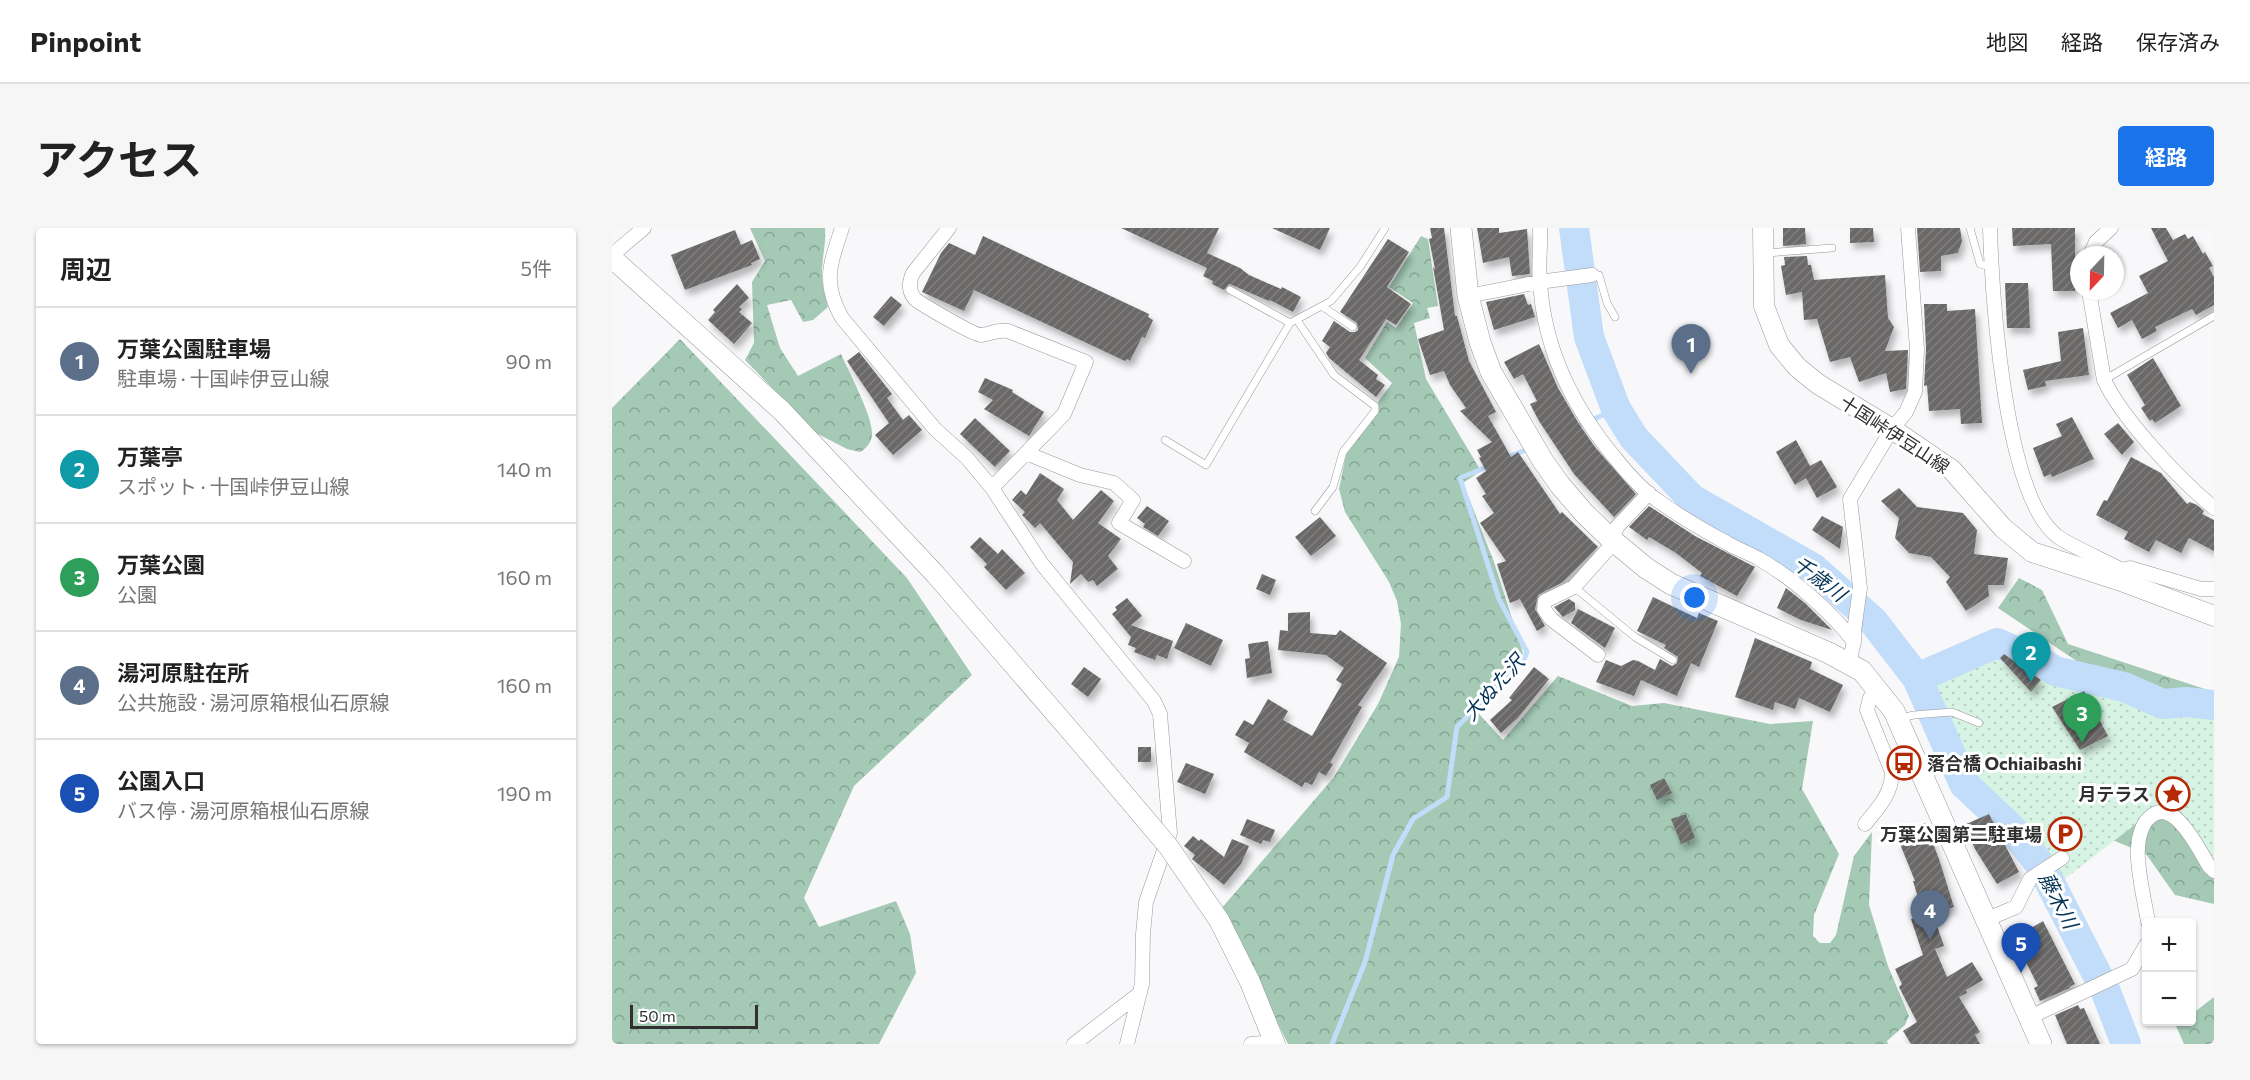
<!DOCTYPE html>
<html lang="ja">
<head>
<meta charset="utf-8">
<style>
	body { margin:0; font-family:Commissioner,"Noto Sans JP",sans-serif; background:#f6f6f6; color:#222 }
	.controls { position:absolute; right:18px; bottom:18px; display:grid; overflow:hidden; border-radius:6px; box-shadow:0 2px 4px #0004 }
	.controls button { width:54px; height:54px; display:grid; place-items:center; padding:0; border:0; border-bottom:2px solid #e0e0e0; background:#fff; color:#222; font:30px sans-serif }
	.compass { position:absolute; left:1458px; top:18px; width:54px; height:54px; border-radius:50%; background:#fff; box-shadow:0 2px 4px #0004; rotate:202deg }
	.scale { position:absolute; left:18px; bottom:15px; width:128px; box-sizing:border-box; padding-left:6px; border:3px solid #303031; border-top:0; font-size:16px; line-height:21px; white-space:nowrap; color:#303031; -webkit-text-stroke:4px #fff; paint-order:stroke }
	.you { position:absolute; left:1083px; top:370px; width:21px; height:21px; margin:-15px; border:4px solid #fff; border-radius:50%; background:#1a73e8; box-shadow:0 0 0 9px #1a73e833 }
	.badge { display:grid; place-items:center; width:39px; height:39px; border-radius:50%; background:#1a73e8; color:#fff; font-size:20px; font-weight:700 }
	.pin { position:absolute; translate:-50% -50px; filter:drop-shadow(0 2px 3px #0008) }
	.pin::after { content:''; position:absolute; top:32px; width:21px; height:18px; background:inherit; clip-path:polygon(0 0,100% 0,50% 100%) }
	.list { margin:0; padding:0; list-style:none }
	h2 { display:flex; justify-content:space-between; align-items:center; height:78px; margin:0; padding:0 24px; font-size:26px }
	h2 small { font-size:20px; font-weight:400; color:#767676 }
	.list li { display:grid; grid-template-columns:39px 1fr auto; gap:18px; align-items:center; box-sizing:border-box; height:108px; padding:0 24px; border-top:2px solid #e0e0e0 }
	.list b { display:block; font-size:22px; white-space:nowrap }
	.list p { margin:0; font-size:20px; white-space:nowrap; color:#767676 }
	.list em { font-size:20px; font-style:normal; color:#767676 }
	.map { position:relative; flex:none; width:1602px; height:816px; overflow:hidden; border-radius:6px }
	header { display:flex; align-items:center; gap:36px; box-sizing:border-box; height:84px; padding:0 30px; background:#fff; border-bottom:2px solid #e0e0e0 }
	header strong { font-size:28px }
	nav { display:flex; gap:33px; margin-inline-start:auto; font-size:21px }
	.intro { display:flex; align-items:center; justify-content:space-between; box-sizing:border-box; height:144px; padding:0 36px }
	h1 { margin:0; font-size:42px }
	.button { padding:15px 27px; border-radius:6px; background:#1a73e8; color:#fff; font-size:21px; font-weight:700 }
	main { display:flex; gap:36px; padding:0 36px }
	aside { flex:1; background:#fff; border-radius:6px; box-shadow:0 2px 4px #0004 }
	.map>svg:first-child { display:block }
	.forest { fill:url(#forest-crowns) }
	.park { fill:url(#park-dots) }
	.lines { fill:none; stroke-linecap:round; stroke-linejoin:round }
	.stream { stroke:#c1ddf9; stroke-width:5 }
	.river { stroke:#c1ddf9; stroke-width:30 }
	.building { fill:url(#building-hatch); filter:url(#shadow) }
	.lane-casing { stroke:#99999b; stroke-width:8 }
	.street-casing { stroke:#99999b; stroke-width:15 }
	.secondary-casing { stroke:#99999b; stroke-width:21 }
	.primary-casing { stroke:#99999b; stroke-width:22 }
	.lane { stroke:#fff; stroke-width:7 }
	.street { stroke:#fff; stroke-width:14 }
	.secondary { stroke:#fff; stroke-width:20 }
	.primary { stroke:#fff; stroke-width:21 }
	.secondary-bridge-casing { stroke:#99999b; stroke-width:21; stroke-linecap:butt }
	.secondary-bridge { stroke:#fff; stroke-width:20 }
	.labels { text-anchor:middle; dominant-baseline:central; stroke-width:6; stroke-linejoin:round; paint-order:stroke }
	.street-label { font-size:18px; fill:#303031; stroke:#fff }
	.poi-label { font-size:18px; font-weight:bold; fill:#303031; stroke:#fff; text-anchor:end }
	.water-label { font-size:20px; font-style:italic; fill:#043356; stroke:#fff }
</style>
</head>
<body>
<header>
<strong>Pinpoint</strong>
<nav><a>地図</a><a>経路</a><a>保存済み</a></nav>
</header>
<div class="intro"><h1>アクセス</h1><a class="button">経路</a></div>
<main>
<aside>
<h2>周辺<small>5件</small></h2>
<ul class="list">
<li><span class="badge" style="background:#5c6f8a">1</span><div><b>万葉公園駐車場</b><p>駐車場 · 十国峠伊豆山線</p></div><em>90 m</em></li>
<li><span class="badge" style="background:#0f9aa8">2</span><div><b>万葉亭</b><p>スポット · 十国峠伊豆山線</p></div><em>140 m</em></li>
<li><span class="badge" style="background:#2e9e5b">3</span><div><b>万葉公園</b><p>公園</p></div><em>160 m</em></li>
<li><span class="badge" style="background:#5c6f8a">4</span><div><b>湯河原駐在所</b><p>公共施設 · 湯河原箱根仙石原線</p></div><em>160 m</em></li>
<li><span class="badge" style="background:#1a4fb4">5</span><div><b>公園入口</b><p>バス停 · 湯河原箱根仙石原線</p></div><em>190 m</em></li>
</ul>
</aside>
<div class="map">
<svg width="1602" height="816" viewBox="0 0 1602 816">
	<defs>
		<pattern id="forest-crowns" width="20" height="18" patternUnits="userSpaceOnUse" patternTransform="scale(1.5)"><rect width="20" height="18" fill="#a4c9b5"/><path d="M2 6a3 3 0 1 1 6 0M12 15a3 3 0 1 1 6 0" fill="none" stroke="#86a494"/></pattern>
		<pattern id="park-dots" width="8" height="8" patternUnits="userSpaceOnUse" patternTransform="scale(1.5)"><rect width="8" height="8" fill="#d7f3e3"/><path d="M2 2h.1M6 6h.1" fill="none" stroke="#b9d1c3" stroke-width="1.8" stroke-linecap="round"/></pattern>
		<pattern id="building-hatch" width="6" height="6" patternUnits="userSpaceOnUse" patternTransform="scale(1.5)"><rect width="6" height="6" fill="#6b6968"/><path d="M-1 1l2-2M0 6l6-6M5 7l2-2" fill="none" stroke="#807f7e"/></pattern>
		<filter id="shadow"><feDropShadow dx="3.5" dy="6" stdDeviation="3" flood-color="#0004"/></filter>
	</defs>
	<rect width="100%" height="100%" fill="#f8f8fb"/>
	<path class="forest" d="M138,0H213C214,14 211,26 210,40C209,53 213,66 216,79L201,92L191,94L179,72L155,77L168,120L186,148L229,126C237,144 261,189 260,206C260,214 254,221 248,224L235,221L204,205L133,132L142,115L140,54L153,33Z
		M809,8L816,11L826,78L815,80L818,90L802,95L814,151L869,243L851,255L882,334L911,425L906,436L867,486L891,512L946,448L1020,478L1052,475L1158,496L1201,493L1190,561L1227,626L1202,687L1201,708L1208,715H1218L1224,707L1242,628L1260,604L1257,677L1276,738L1297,788L1293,797L1275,813L1276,816H676L609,681L722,549L766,476L787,429L789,396L785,373L777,354L733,284L727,261L734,226L767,182L766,174L780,155L753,130L775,94L784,100L801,75L777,59Z
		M68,111L295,350L360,447L242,558L192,670L207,699L284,673L298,706L304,745L267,816H0V180Z
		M1407,350L1430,362L1456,416L1602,464V676L1563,667L1534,626L1474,601L1513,510L1463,432L1386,380Z
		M1602,769V816H1572L1564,798L1570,794H1580V786Z"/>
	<path class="park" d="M1385,415L1429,434L1443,443L1512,459L1551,476L1574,474L1602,477V640L1573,593L1533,589L1446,656L1358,553L1305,450Z"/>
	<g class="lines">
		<path class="stream" d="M962,200L1004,181
			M894,230L918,220
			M720,816L753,734L781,627L801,591L835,569L845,499L912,431L915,424L887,371L848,250L877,238"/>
		<path class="river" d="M962,0L977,109L1004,181L1022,210L1080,271L1201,340L1261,393L1305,450L1385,415L1429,434L1443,443L1512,459L1551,476L1574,474L1602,477
			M1305,450L1352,556L1399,600L1430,639L1494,764L1514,816"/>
	</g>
	<path class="building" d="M509,0H607L595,25L628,40L637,47L669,61L670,59L689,69L681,84L658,72L657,73L620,57L617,56L612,62L600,56L601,53L591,48L595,40Z
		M660,0H718L708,22Z
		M818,0H832L843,88H845L857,133L884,184L876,188L899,229L906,224L948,286L950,284L986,319L951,354L926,367L923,381L933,398L925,403L908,371L898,375L885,336L894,333L868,295L882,285L870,268L874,266L864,250L874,243L867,230L869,229L865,222L880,214L848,183L854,180L838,157L832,143L818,147L806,111L832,102L821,39L823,41L817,11L820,10Z
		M865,0H887V5L915,1L918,46L900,48L897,29L871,35Z
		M1171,0H1193L1194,16L1171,18Z
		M1238,0H1261L1262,14L1238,15Z
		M1305,0H1348L1350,13L1346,25L1329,28V43L1308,44Z
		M1400,0H1463V63H1441L1439,16L1401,18Z
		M1539,0H1554L1561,12L1573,6L1576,11L1581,8L1591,26L1593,24L1601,38L1597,40L1602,49V77L1584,87L1580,81L1543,99L1545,103L1530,111L1520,92L1506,100L1498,85L1536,65L1527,48L1556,33Z
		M123,2L129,17L140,12L148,31L139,35L140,37L73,62L59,27Z
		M371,8L537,86L536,89L541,92L533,110L530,109L518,133L515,131L513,133L362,62L352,83L310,64L329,25L337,15L363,27Z
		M776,11L797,24L775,59L799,76L784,97L774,91L747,132L766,147L764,151L773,157L764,169L717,130L714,125L718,119L710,113L722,93L738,104H743L746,102L745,95L728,84Z
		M1195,28L1196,37H1199L1202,52L1273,47L1276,90L1282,99L1273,123L1296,122L1294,161L1278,164L1274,145L1247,154L1238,129L1218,134L1205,91L1192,92L1190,64L1174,67L1169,38L1173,37L1172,29Z
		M1393,55H1416L1418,100H1395Z
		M125,56L137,70L127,79L130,81L127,84L140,95L122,116L96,92L103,84L101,82Z
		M912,66L916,77L919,76L923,89L882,102L874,74Z
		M279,68L290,77L272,98L261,89Z
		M1312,76H1335V83L1363,81L1370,195L1349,196L1348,181L1317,183L1315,157L1312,158L1314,121Z
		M1471,100L1477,147L1433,153L1434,158L1416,162L1411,142L1449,133L1446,104Z
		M927,116L946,160L967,196L983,219L1024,266L1002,289L962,246L927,193L918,176L925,173L911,146L902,151L892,134Z
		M247,124L280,166L275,170L291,192L297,187L310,202L281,227L263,207L277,195L235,133Z
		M1541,130L1569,178L1543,195L1540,191L1538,193L1529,180L1533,177L1515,147Z
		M373,150L401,162L400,164L432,184L417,208L372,181L381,172L366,164Z
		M1460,189L1482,231L1440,249L1439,246L1432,249L1421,220L1450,208L1444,196Z
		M363,190L398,223L383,239L348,206Z
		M1506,195L1522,214L1510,227L1492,206Z
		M1184,212L1198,238L1209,232L1225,259L1205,270L1194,250L1183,257L1164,224Z
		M1519,229L1549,245L1575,276L1578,274L1585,277L1592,283L1590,286L1602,292V323L1577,310L1569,325L1544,312L1537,324L1512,311L1516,304L1484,287L1492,272L1495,273Z
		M428,245L452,261L445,272L461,292L489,262L502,273L486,295L509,311L496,328L506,341L485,358L481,352L476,354L469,346L458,356L461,334L428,295L423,300L410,287L413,284L400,272L409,262L414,267Z
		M1287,260L1305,279L1351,285L1365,302L1362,326L1396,330L1392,357H1376L1377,368L1354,383L1334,354L1338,349L1319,329L1297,325L1283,310L1287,290L1269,273Z
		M535,278L557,293L546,308L531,299L533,296L525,290Z
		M1037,278L1083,308L1143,339L1125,368L1088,348L1090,345L1064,325L1037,309L1035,312L1017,299Z
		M1210,288L1231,299L1228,321L1200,302Z
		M708,289L724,308L699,328L683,309Z
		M368,309L386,326L390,321L413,345L394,362L372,339L375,336L358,319Z
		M650,346L664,352L658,367L644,361Z
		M1174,360L1193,375L1220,402L1189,392L1165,380Z
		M1041,369L1085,390L1087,385L1106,393L1087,439L1079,435L1065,468L1029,452L1022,468L984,454L994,432L1009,438L1021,432L1026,433L1043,442L1048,431L1060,438L1065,435L1066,429L1052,420L1054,417L1025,403Z
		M515,370L530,388L519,397L561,413L555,431L545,427L543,432L522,424L524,420L516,417L519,409L500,386L505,382L503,379Z
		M957,371L963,375V382L951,389L942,379Z
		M966,381L1003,400L993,420L959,395Z
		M698,384V405L724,407L728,402L775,435L746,477L750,479L718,535L721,536L714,548L707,544L700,557L693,554L690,559L632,524L637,515L623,507L632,492L641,497L656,471L676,483L671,492L700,508L730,456L724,452L732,440L714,427L666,422L668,402L676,403V385Z
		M574,395L611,412L599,438L562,420Z
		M1143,410L1200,434L1198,441L1231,457L1218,484L1187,470L1183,481L1163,474L1161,482L1123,469Z
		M656,413L660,445L635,450L633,431L638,430L636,416Z
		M1392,426L1429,452L1419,464L1388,430Z
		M472,439L489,451L476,469L459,456Z
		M922,439L937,451L906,490L889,505L878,492L900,472L897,470Z
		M1472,463L1496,508L1468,522L1440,479Z
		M526,519H539V534H526Z
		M574,535L602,546L593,566L565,554Z
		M1052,550L1060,565L1045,572L1038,557Z
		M1074,586L1083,610L1069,616L1059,591Z
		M1377,586L1407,644L1385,656L1363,621L1352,597Z
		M635,591L663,602L658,614L651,612L649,616L628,607Z
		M1313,595L1327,631L1342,679L1312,689L1301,653H1303L1286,611L1293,608L1292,603Z
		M581,608L587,613L589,611L612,629L620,611L637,618L629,636L612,657L580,631L583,627L572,618Z
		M1308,688L1314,702L1325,698L1332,718L1323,721L1335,749L1360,734L1371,752L1354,762L1355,765L1347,769L1368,804L1363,807L1368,816H1299L1291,803L1305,794L1287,759L1290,756L1283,741L1311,727L1299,691Z
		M1431,693L1463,756L1457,759L1458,760L1428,773L1422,760L1426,758L1402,710Z
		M1466,777L1468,781L1472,780L1488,816H1455L1443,787Z"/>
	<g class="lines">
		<g class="lane-casing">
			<path id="lane" d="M1358,0L1368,36L1379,39
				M1154,25L1220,20
				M980,47H987L995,75L1003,89
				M618,62L678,95
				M711,79L741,99
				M685,92L722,147L763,178V183L731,224L721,259L703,283
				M1492,152L1602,88
				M553,212L594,237L678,95L719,73L748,39L773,0
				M962,359L1023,409L1061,432
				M1288,490L1302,487L1340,484L1367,495"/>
		</g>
		<g class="street-casing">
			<path id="street" d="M230,0C218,37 210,54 230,90L323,201L355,230L380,260L430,336L542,473L548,486L558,605L534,674L531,706L530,756L515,816
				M337,0L301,45C297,54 296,63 303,71C310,77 362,107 369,107C380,106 384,101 396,103L474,134L452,186L380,260
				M928,0C929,18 926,37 928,54C932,121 961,180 1004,231C1016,246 1029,261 1045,272C1067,288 1091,302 1115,315C1125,321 1137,325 1147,331C1178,348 1222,386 1242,414
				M1378,0C1380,66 1392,267 1445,308C1460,319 1492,332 1510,342L1509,353
				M0,27L32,0
				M1478,27L1484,14L1499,0
				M1477,63L1492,152C1511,192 1568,252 1602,280
				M856,68L927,54L980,47
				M414,225L468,247L502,255L521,272L507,295L572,333
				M1510,342L1518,340L1589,361H1602
				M986,427L939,391L932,381L933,373L962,359L996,321L1005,299L1037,265
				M1237,435L1242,414V403L1248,360L1238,271L1280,201L1294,184L1303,164L1305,121L1296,0
				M1253,596C1266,580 1280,566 1280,544L1255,482L1258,470L1266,461
				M1373,692L1404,679L1418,651L1450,630
				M1536,694C1533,675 1524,638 1526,620C1526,610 1530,596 1537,590C1561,566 1587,622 1597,638L1602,643
				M1416,790L1520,741L1534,717
				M462,816L527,766
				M639,816L662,814"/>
		</g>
		<g class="secondary-casing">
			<path id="secondary" d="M1151,0L1152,78L1167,117L1185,139L1206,156L1280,201L1340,242L1391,300L1420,324L1509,353L1602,388
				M0,30L170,183L324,347L474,521
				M607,692L638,754L663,816"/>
		</g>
		<g class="primary-casing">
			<path id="primary" d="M849,0L856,68L868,114L879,144L931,233L948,257L972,285L999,311L1034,340L1059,356L1217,425L1250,443L1282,483L1429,816"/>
		</g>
		<use href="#lane" class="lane"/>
		<use href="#street" class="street"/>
		<use href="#secondary" class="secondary"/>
		<use href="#primary" class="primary"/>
		<g class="secondary-bridge-casing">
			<path id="secondary-bridge" d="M474,521L556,618L607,692"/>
		</g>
		<use href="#secondary-bridge" class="secondary-bridge"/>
	</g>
	<defs>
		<g id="bus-ring" transform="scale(1.725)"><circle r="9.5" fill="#fff" stroke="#b52a05" stroke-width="1.5"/><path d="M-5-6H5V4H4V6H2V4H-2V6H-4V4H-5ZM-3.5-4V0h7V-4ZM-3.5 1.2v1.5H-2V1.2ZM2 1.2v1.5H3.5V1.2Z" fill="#b52a05"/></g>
		<g id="sight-ring" transform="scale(1.725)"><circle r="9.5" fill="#fff" stroke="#b52a05" stroke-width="1.5"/><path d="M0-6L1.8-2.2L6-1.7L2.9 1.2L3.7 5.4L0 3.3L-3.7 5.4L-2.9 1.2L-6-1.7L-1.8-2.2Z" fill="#b52a05"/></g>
		<g id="parking-ring" transform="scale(1.725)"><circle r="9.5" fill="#fff" stroke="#b52a05" stroke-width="1.5"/><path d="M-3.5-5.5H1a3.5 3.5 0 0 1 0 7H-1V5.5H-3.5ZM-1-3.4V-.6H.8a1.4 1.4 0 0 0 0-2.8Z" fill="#b52a05"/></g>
	</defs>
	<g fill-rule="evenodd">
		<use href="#bus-ring" x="1292" y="535"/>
		<use href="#sight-ring" x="1561" y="566"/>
		<use href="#parking-ring" x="1453" y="606"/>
	</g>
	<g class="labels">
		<g class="street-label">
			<text transform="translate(1283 206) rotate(33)">十国峠伊豆山線</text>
		</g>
		<g class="poi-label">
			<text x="1315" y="535" text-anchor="start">落合橋 Ochiaibashi</text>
			<text x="1538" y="566">月テラス</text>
			<text x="1430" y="606">万葉公園第二駐車場</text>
		</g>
		<g class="water-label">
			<text transform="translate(1208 350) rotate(37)">千歳川</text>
			<text transform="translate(881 459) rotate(-48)">大ぬた沢</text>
			<text transform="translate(1447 672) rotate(63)">藤木川</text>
		</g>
	</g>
</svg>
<div class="controls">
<button>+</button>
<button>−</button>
</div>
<svg class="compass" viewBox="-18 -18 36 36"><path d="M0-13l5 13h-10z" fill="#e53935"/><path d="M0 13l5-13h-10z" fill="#767676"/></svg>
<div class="scale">50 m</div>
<div class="you"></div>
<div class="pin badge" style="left:1079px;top:146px;background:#5c6f8a">1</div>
<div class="pin badge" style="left:1419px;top:454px;background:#0f9aa8">2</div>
<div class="pin badge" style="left:1470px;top:515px;background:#2e9e5b">3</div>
<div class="pin badge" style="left:1318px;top:712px;background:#5c6f8a">4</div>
<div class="pin badge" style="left:1409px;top:745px;background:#1a4fb4">5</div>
</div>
</main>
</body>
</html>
